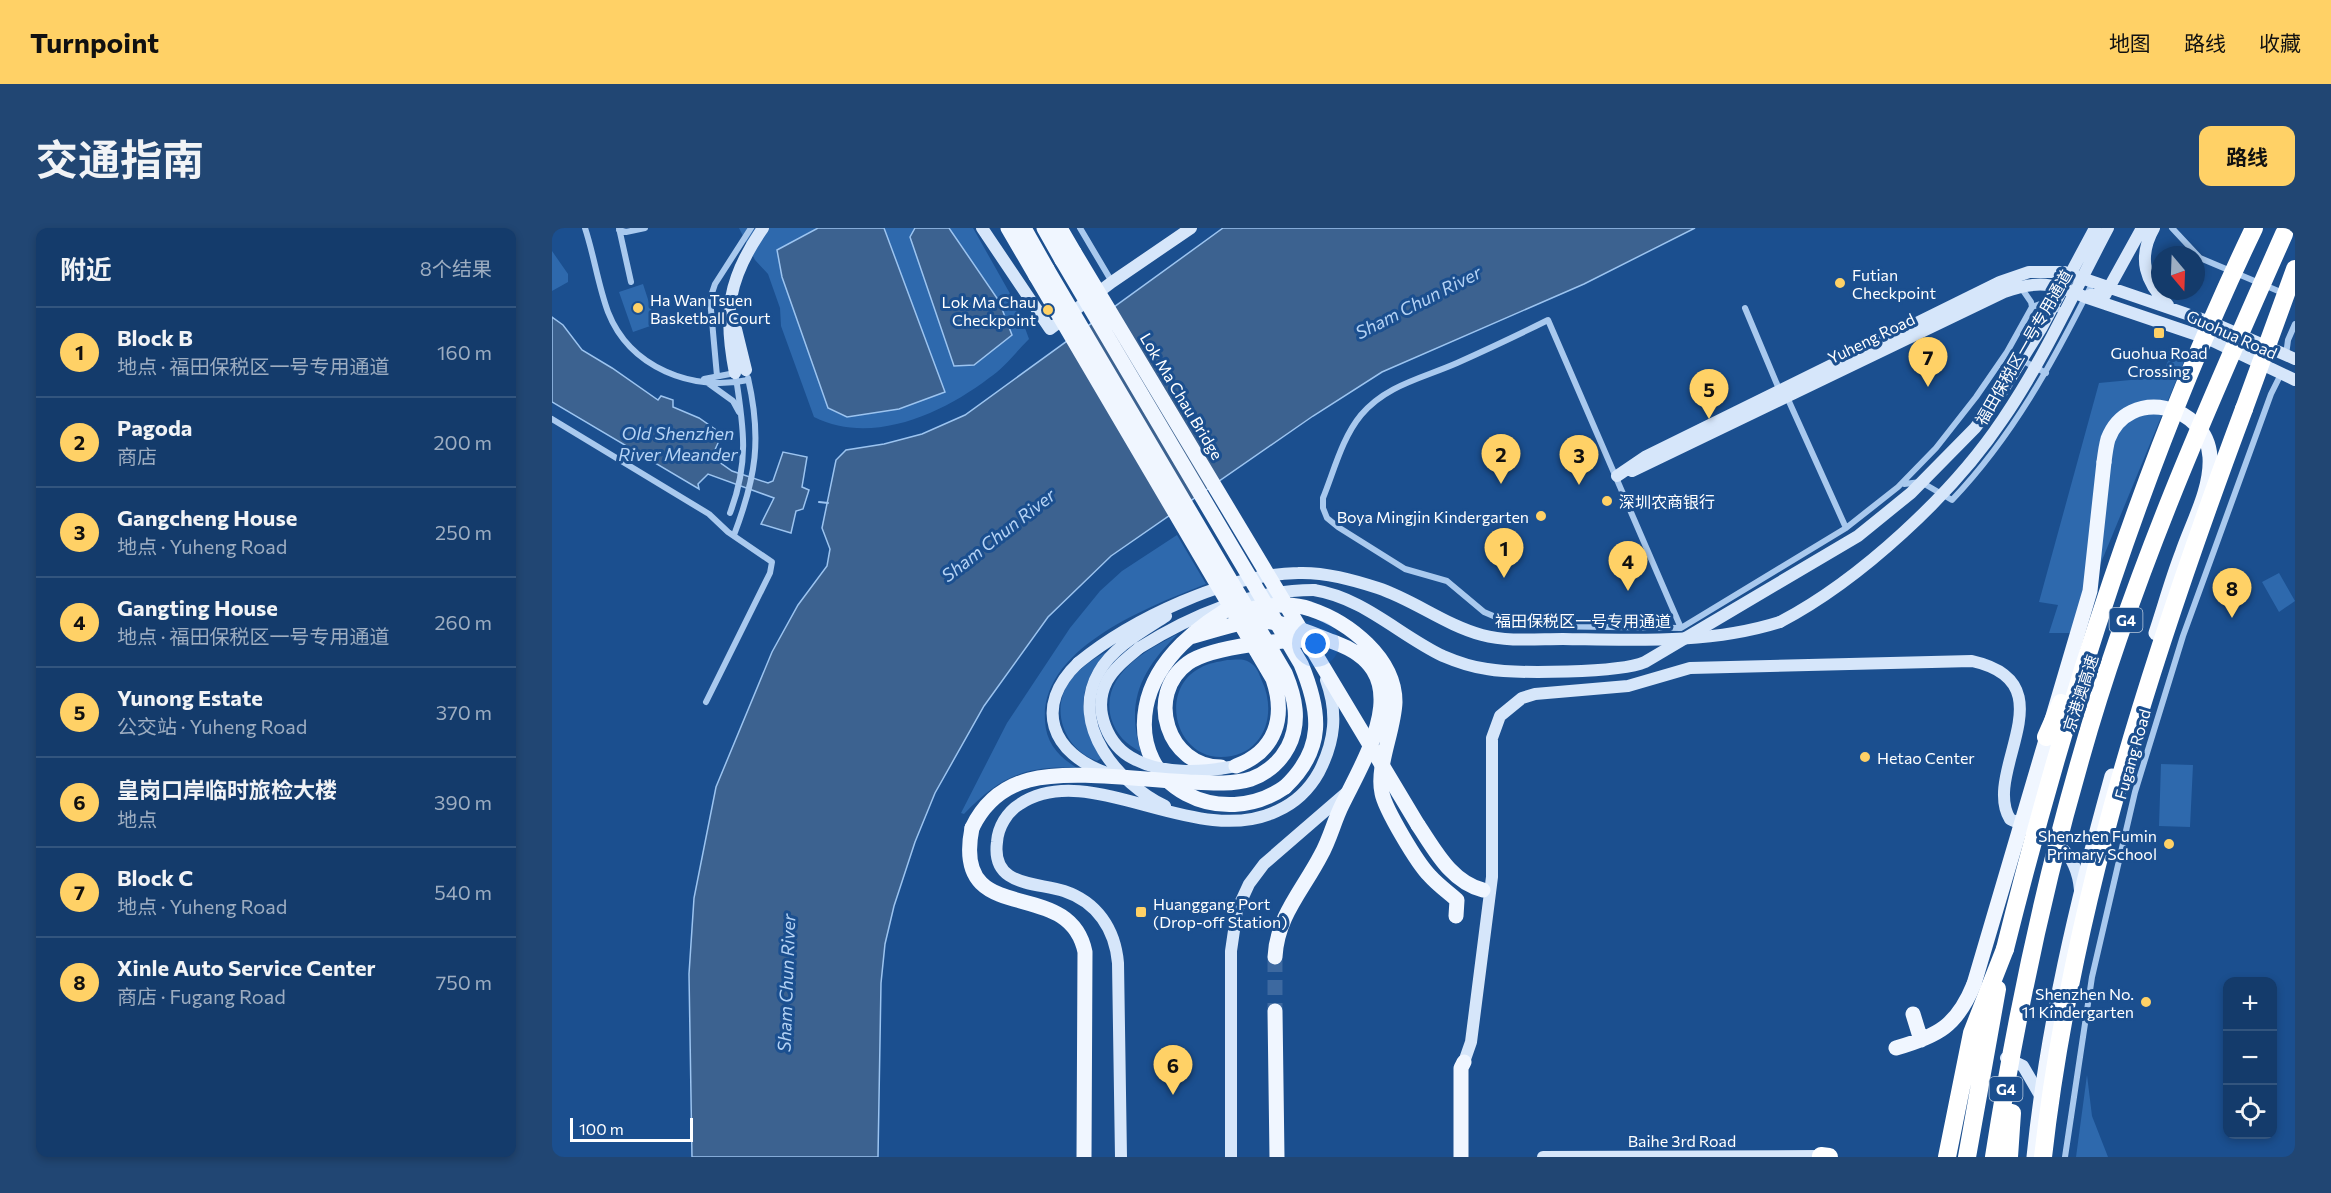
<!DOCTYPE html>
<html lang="zh">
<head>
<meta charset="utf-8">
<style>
	body { margin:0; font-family:Commissioner,"Noto Sans SC",sans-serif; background:#214673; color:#f1f3f6 }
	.controls { position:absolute; right:18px; bottom:18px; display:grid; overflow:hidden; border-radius:12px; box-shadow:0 3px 9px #0003 }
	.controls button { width:54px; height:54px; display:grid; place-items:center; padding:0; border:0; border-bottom:2px solid #33557e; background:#143b6b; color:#f1f3f6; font:30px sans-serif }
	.compass { position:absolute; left:1599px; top:18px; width:54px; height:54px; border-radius:50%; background:#143b6b; box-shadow:0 3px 9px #0003; rotate:161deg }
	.scale { position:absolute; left:18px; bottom:15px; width:123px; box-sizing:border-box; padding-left:6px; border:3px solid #fff; border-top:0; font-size:16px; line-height:21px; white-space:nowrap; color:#fff; -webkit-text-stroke:4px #1b4f8f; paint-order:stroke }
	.you { position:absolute; left:764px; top:416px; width:21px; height:21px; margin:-15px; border:4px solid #fff; border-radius:50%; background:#1a73e8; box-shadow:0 0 0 9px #1a73e833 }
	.badge { display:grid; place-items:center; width:39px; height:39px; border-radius:50%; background:#ffd166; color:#111; font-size:20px; font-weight:700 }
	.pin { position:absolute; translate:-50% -50px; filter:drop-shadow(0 2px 3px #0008) }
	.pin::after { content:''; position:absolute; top:32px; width:21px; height:18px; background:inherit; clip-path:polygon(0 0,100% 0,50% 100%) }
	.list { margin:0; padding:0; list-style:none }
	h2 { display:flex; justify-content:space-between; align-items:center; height:78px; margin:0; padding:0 24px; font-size:26px }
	h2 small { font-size:20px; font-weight:400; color:#9dadc1 }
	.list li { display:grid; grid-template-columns:39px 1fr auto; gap:18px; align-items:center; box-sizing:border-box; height:90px; padding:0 24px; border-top:2px solid #33557e }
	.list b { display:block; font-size:22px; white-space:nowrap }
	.list p { margin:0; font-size:20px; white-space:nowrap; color:#9dadc1 }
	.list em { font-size:20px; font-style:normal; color:#9dadc1 }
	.icon { flex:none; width:33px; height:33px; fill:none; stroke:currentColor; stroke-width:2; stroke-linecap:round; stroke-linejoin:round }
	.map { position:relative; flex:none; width:1743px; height:929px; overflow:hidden; border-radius:12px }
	header { display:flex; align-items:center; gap:36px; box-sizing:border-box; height:84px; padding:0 30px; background:#ffd166; color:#111 }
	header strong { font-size:28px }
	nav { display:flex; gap:33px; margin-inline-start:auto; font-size:21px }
	.intro { display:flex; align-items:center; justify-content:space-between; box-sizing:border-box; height:144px; padding:0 36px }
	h1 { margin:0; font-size:42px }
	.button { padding:15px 27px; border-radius:12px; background:#ffd166; color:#111; font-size:21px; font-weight:700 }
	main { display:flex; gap:36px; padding:0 36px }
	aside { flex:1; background:#143b6b; border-radius:12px; box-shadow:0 3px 9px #0003 }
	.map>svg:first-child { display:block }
	.green { fill:#2e69ad }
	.water { fill:#3c6290; stroke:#9cc4f0; stroke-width:1.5 }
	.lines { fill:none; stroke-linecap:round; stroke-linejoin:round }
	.stream { stroke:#9cc4f0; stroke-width:2 }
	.primary-tunnel { stroke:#3d69a0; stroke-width:15; stroke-dasharray:15 8; stroke-linecap:butt }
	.street { stroke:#a9c9ee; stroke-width:6 }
	.secondary { stroke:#d6e6fa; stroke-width:12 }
	.primary { stroke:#f0f6ff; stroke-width:15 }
	.highway { stroke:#fff; stroke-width:18 }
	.secondary-bridge { stroke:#d6e6fa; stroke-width:12 }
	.primary-bridge { stroke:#f0f6ff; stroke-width:15 }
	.highway-bridge { stroke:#fff; stroke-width:18 }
	.poi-dot { fill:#ffd166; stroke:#1b4f8f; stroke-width:2 }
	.labels { text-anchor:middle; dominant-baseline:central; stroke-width:6; stroke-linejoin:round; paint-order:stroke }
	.shield { fill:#1b4f8f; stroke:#bbcadd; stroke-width:1.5 }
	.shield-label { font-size:15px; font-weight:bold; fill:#fff }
	.poi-label { font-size:16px; fill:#fff; stroke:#1b4f8f; text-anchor:start }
	.street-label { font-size:16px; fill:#fff; stroke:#1b4f8f }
	.water-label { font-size:18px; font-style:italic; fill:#b5d3f5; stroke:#1b4f8f }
</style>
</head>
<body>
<header>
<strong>Turnpoint</strong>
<nav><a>地图</a><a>路线</a><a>收藏</a></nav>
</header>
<div class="intro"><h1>交通指南</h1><a class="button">路线</a></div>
<main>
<aside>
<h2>附近<small>8个结果</small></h2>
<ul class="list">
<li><span class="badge">1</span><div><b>Block B</b><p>地点 · 福田保税区一号专用通道</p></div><em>160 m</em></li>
<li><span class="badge">2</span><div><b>Pagoda</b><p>商店</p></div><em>200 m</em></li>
<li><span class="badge">3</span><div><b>Gangcheng House</b><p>地点 · Yuheng Road</p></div><em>250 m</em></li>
<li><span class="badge">4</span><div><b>Gangting House</b><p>地点 · 福田保税区一号专用通道</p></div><em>260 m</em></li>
<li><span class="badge">5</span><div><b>Yunong Estate</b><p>公交站 · Yuheng Road</p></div><em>370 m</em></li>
<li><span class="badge">6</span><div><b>皇岗口岸临时旅检大楼</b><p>地点</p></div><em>390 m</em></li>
<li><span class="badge">7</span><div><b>Block C</b><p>地点 · Yuheng Road</p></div><em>540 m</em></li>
<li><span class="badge">8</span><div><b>Xinle Auto Service Center</b><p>商店 · Fugang Road</p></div><em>750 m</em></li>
</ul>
</aside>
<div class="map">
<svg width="1743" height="929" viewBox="0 0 1743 929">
	<rect width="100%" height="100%" fill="#1b4f8f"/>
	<path class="green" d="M187,0H421L465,78L477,111C464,124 452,140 437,150C390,186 319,218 262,189L229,98L228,80L216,46L203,32Z
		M0,23L16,46V54L0,63Z
		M91,56L104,96L81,104L67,64Z
		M1618,127L1633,131L1520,405H1497L1506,377L1487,374L1547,155L1610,149Z
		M625,307L654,356C599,378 488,419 493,493C494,515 507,529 525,540C473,537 448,549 412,586L409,585L455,495L518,400L548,363L570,343Z
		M1727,345L1743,373L1727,384L1710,354Z
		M626,406C590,441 573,473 589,524C574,516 564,507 559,490C548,447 594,422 626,406Z
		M554,424C524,460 525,491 550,530L545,533C513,522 497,482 518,453C527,440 540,432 554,424Z
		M675,432C682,432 691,430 697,434C705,438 707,446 710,453C726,487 711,529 669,529C622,529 607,461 648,440C656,435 666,434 675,432Z
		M1609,536L1641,537L1638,599L1607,598Z
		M1535,847L1540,888L1556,929H1524Z"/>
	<path class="water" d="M266,0H332L393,164L347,181L295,189L276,180L230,49L225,22Z
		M363,0H397L447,73L460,107L422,137L402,138L358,9Z
		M671,0H1143L1032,56L830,144L761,188L559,328L496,389L432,478L383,565L363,614L342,678L333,716L329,755L326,929H140L137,746L142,670L164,559L220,424L246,377L275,338L278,321L270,300L284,232L294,222L332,216L370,206L413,187Z
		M0,89L11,97L30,122L60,140L106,172L109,168L121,172V179L147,190L170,206L162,224L163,231L180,243L216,255L221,253L231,224L255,229L250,259L257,262L251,281L244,283L239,305L209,296L222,270L156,246L146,256L147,261L0,174Z"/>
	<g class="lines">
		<path class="stream" d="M267,274L276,275"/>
		<path class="primary-tunnel" d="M723,729V783"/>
		<path class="street" d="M33,0C42,27 46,57 56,84C78,140 141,164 196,152
			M67,0L79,54
			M528,0L560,54
			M1620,0L1648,30L1731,65
			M67,2L74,4L93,0
			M1480,79L1491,75L1515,85
			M1193,80L1227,161
			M1455,124L1494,145
			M1734,127L1736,112L1743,96
			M165,148L158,71L163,56L199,0
			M152,151L183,145
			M156,155L181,173L187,184
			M1235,169L1294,300
			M0,191L157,286L176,304L220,334L218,345L154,474
			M1352,256L1369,254L1400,272C1461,208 1501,134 1540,56
			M178,285C197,235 192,201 184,150
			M182,307C204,249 210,211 196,150
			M1129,400L996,92C966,107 936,121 905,135C871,150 834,157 809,187C790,210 782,243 771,270V280L775,290L786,299L853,341L895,353L932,384L946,390L985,398L1129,400L1294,300L1346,259L1384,220L1424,169L1455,124L1480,79L1479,74L1468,58
			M1513,929L1540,749L1583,564L1631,408L1719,166L1729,146"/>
		<path class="secondary" d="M430,0L498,101L560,54L639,0
			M1602,0C1585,30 1593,54 1616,77
			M1553,67L1590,0
			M1533,69L1657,111L1743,152
			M182,93L194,142
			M183,145C171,85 176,50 211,0
			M1080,243L1452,64C1486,52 1501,55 1533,69L1557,60
			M1065,248L1093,229L1448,54L1477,44H1512L1661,95L1743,131
			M587,420C640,387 698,362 762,362
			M526,435C580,391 675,346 746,345C773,344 801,352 826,360C862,372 893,397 930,407C956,414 985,411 1011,411C1083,412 1159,416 1228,394
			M613,578C567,556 516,497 547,444C561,419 591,403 614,388
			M1454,830L1471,838L1489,869
			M912,834L919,814L940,649V510L948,488L970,470L983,466L1076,458L1138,440L1420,433C1519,455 1429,544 1458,591C1493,608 1524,616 1528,662
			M569,929L566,735C563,701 545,674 512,663C484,654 439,659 445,614C446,599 455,584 468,576C538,530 643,622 725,583C743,575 757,562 767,544C783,513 786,485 774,452
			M679,929V723L685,682L697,656L712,636L794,565
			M991,929L1269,928"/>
		<path class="primary" d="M456,0L484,48
			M472,0L495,41
			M492,0L510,32
			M508,0L522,24
			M1552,234C1553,226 1554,218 1556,211C1576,158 1655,176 1658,229C1660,261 1640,296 1630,326C1620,352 1613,378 1604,405
			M690,373C649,395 603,430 594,479C579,560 670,603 733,559
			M686,385C707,378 737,373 758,381C797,394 843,430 843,474C842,503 824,539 830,565C833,581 865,635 878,648C886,657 896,664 905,672L904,688
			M638,409C657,404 676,397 695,394C725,389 757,405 784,415C866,445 816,524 790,577C782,593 778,611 769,627C751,662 725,688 723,729
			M669,539C616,539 592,467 636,435C660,418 738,410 767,413
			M866,597C883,622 899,654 931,662
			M420,600C399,704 517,645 533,724L532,929
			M723,783L725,929
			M1361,786L1369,812
			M1344,820C1386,808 1405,798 1422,756
			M909,929V840L912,834
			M1482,929C1495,800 1525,673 1560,548"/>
		<path class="highway" d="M1269,928L1277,929
			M1395,929L1420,805L1453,721
			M1415,929L1445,761
			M1491,929C1520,672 1602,422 1692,181"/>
		<path class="secondary-bridge" d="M762,362C812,370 847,407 891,428C905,434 919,439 935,441C964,446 1068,445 1093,434L1306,308L1359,265L1423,200L1446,170L1490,99L1543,0
			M1228,394C1308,352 1401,266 1451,191C1492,131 1522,64 1556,0
			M587,420C575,430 562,440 555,453C540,482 556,519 584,532C613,547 654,544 684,538
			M526,435C481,478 499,526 555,545"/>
		<path class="primary-bridge" d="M522,24L866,597
			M510,32L749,436C769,484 773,521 733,559
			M484,48L721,451C734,489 724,523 684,538
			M420,600C432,575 451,559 477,552C518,541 592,552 636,554C657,555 679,557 699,551C715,545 728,534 736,519C749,494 743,469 733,445L495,41
			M1422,756L1538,363L1552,234"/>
		<path class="highway-bridge" d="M1692,181L1743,41
			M1494,509L1509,475
			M1453,721C1515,473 1592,230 1702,0
			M1442,929C1463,794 1491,660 1529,529C1579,351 1657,175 1732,6
			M1457,929L1460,885"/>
	</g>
	<g class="poi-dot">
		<circle cx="1288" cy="55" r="6"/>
		<circle cx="86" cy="80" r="6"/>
		<circle cx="496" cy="82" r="6"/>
		<rect x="1601" y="99" width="12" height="12" rx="3"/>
		<circle cx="1055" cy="273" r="6"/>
		<circle cx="989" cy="288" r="6"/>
		<circle cx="1313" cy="529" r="6"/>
		<circle cx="1617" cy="616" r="6"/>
		<rect x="583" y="678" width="12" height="12" rx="3"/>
		<circle cx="1594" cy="774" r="6"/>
	</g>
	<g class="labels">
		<g class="shield">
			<rect x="1557.5" y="380" width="33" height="24" rx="4.5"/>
			<rect x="1437.5" y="849" width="33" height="24" rx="4.5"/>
		</g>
		<g class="shield-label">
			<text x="1574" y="392">G4</text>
			<text x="1454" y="861">G4</text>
		</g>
		<g class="poi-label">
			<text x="1300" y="46">Futian<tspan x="1300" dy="18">Checkpoint</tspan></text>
			<text x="98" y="71">Ha Wan Tsuen<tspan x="98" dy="18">Basketball Court</tspan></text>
			<text x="484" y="73" text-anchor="end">Lok Ma Chau<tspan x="484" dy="18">Checkpoint</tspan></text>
			<text x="1607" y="124" text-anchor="middle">Guohua Road<tspan x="1607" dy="18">Crossing</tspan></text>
			<text x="1067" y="273">深圳农商银行</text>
			<text x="977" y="288" text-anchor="end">Boya Mingjin Kindergarten</text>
			<text x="1325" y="529">Hetao Center</text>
			<text x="1605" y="607" text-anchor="end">Shenzhen Fumin<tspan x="1605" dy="18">Primary School</tspan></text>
			<text x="601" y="675">Huanggang Port<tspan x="601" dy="18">(Drop-off Station)</tspan></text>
			<text x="1582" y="765" text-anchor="end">Shenzhen No.<tspan x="1582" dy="18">11 Kindergarten</tspan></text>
		</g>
		<g class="street-label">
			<text transform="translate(1680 106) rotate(24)">Guohua Road</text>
			<text transform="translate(1319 110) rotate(-26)">Yuheng Road</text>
			<text transform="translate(1471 119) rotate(-60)">福田保税区一号专用通道</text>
			<text transform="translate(630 168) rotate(59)">Lok Ma Chau Bridge</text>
			<text x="1031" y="392">福田保税区一号专用通道</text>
			<text transform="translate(1528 465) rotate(-72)">京港澳高速</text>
			<text transform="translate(1580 526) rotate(-74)">Fugang Road</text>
			<text x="1130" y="912">Baihe 3rd Road</text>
		</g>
		<g class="water-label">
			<text transform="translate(866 74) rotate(-27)">Sham Chun River</text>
			<text x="126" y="205">Old Shenzhen<tspan x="126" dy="21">River Meander</tspan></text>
			<text transform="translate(446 307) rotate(-38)">Sham Chun River</text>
			<text transform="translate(234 755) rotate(-88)">Sham Chun River</text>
		</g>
	</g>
</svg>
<div class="controls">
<button>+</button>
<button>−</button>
<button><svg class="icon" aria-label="locate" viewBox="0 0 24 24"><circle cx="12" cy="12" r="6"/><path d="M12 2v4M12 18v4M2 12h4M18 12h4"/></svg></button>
</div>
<svg class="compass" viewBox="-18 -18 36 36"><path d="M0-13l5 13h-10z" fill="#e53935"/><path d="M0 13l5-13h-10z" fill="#9dadc1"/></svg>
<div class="scale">100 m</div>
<div class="you"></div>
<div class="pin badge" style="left:952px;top:350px">1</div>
<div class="pin badge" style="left:949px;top:256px">2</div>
<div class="pin badge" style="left:1027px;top:257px">3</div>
<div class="pin badge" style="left:1076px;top:363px">4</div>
<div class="pin badge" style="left:1157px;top:191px">5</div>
<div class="pin badge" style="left:621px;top:867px">6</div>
<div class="pin badge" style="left:1376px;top:159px">7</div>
<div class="pin badge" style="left:1680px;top:390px">8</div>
</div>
</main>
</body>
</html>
